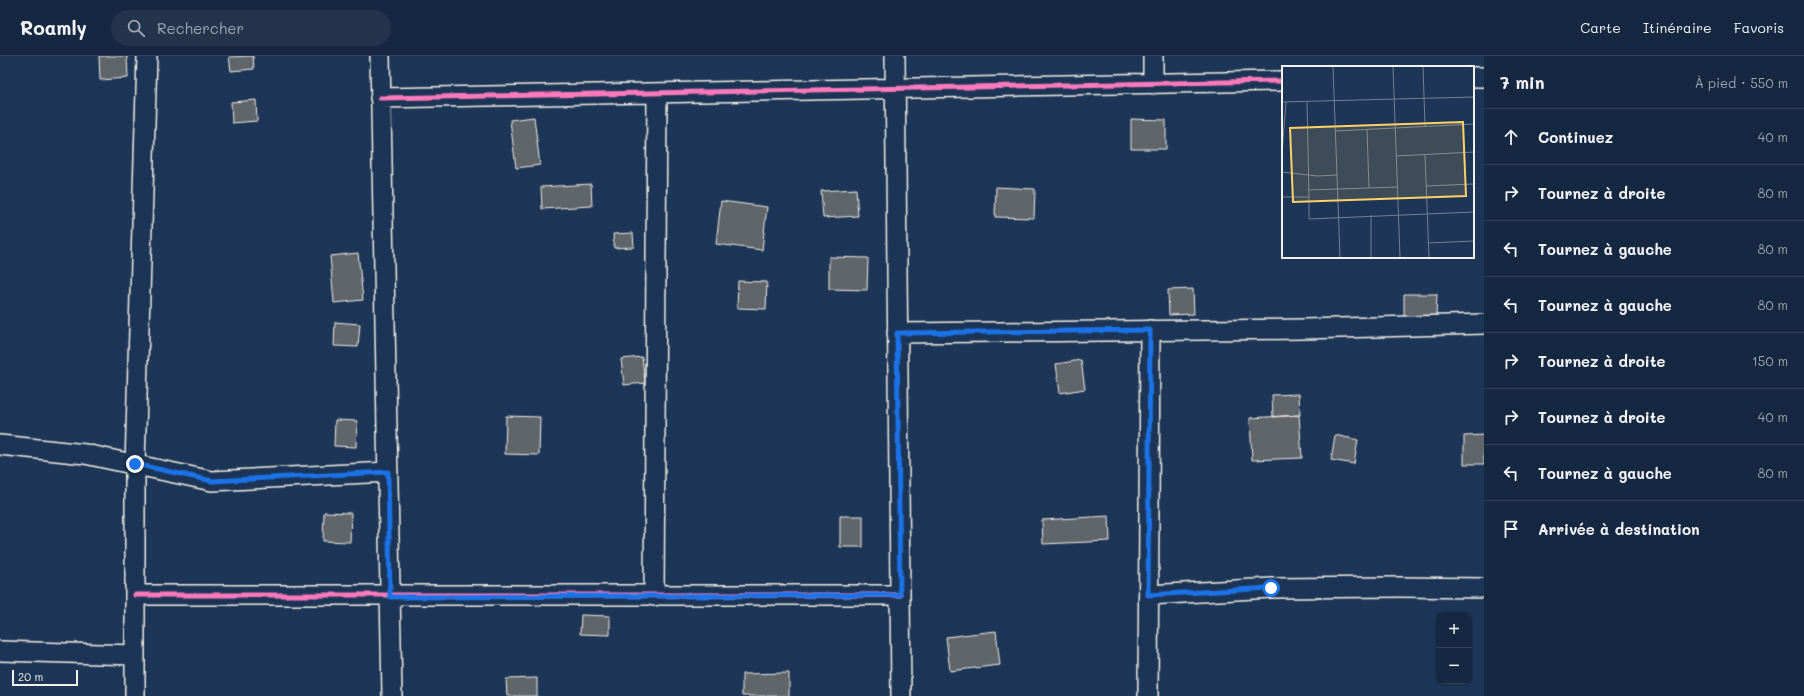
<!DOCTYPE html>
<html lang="fr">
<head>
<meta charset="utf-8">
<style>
	body { margin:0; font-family:Mali,sans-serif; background:#23344c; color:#f1f3f6 }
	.controls { position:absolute; right:12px; bottom:12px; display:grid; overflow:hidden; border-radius:8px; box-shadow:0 1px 3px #0004 }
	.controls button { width:36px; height:36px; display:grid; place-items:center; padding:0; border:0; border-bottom:1px solid #35445a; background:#162841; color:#f1f3f6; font:20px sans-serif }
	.scale { position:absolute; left:12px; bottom:10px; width:66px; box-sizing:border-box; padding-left:4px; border:2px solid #f4f1e8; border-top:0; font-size:11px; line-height:14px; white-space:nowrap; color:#f4f1e8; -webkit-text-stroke:3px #1d3557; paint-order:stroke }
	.stop { position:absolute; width:12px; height:12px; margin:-9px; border:3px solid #1a73e8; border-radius:50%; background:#fff }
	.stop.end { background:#1a73e8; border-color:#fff; box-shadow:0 1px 4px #0008 }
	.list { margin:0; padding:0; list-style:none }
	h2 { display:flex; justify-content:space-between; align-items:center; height:52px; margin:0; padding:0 16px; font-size:17px }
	h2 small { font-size:13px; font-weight:400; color:#9ea6b1 }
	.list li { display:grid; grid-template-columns:26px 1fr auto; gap:12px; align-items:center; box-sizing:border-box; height:56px; padding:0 16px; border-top:1px solid #35445a }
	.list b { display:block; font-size:15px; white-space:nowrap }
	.list em { font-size:13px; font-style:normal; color:#9ea6b1 }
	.icon { flex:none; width:22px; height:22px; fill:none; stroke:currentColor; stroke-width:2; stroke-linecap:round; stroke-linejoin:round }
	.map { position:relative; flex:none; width:1484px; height:640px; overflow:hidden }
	header { display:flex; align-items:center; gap:24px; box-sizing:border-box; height:56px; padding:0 20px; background:#162841; border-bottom:1px solid #35445a }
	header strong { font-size:19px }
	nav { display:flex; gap:22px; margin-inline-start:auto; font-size:14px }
	.search { width:280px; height:36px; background:#23344c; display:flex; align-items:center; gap:10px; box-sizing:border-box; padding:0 14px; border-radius:22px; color:#9ea6b1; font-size:15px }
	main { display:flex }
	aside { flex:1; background:#162841 }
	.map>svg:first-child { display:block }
	.building { fill:#61656b; stroke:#f4f1e8 }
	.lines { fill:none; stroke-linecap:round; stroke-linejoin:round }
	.street-casing { stroke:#f4f1e8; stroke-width:22 }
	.street { stroke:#1d3557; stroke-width:19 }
	.cycleway-casing { stroke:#1d3557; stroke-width:8 }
	.cycleway { stroke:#fd7abc; stroke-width:5 }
	.route { stroke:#1a73e8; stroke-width:5 }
	.inset-road { fill:none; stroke:#738091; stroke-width:1 }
	.view { fill:#ffd166; fill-opacity:0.15; stroke:#ffd166; stroke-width:2 }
	.inset-edge { fill:none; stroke:#f4f1e8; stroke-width:2 }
</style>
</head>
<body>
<header>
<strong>Roamly</strong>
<div class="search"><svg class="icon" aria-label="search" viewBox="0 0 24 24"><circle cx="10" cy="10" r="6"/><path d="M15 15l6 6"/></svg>Rechercher</div>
<nav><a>Carte</a><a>Itinéraire</a><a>Favoris</a></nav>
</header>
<main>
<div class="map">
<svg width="1484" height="640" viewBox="0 0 1484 640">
	<rect width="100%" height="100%" fill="#1d3557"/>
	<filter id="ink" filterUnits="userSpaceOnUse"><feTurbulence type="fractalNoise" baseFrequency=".025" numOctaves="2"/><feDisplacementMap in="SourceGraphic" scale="8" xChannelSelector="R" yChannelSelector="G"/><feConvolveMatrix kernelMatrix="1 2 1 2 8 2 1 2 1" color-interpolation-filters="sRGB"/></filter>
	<g filter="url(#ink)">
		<path class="building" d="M99,0H127L128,22L100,24Z
			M253,0L254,13L231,15L229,1Z
			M256,44L257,65L232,67L231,46Z
			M534,61L540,109L516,112L510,64Z
			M1131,63L1166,64V93H1131Z
			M591,128L592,150L542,153L541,131Z
			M996,131L1035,133L1034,162L995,161Z
			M856,133L858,160L823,162L821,135Z
			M721,145L767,151L762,194L716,188Z
			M633,177L634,191L614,192L613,178Z
			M358,197L363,244L334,247L330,200Z
			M829,201L868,202L867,234L829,233Z
			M738,225L767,226L766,253L737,252Z
			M1193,233L1194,258L1169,259L1168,234Z
			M1404,238H1437L1436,262H1404Z
			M335,266L360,268L358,291L334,290Z
			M642,301L645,327L624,329L621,303Z
			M1081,304L1085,333L1060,337L1056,308Z
			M1299,338L1300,359L1273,361L1272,339Z
			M1299,359L1302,402L1252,404L1250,362Z
			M506,360L540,361L539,399L505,398Z
			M335,364L357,365L356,391L334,390Z
			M1335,379L1358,384L1354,408L1331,404Z
			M1484,379V408H1464V380Z
			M324,456L351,457L350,486L323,485Z
			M840,460H863V491H840Z
			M1109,460L1110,485L1043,488L1042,464Z
			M581,559L610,560V579L580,578Z
			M996,575L1000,609L950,615L946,581Z
			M789,617V640H742V618Z
			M537,622V640H507L506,623Z"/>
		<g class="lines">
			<g class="street-casing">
				<path id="street" d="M380,0L392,640
					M895,0L901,640
					M1473,21H1484
					M1153,28V0
					M380,42L1283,25
					M897,277L1304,273L1484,268
					M0,389L85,398L212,425L388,416
					M135,539H900
					M1149,539L1271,532L1400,531L1484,532
					M654,540L657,37
					M0,595L135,599V640
					M135,599V409L147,0
					M1148,640L1150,274"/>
			</g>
			<use href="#street" class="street"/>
			<g class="cycleway-casing">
				<path id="cycleway" d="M380,42L1283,25
					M135,539H900"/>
			</g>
			<use href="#cycleway" class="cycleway"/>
		</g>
	</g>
	<g class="lines" filter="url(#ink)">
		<path class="route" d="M135,408L212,425L388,416L390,541L900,539L897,277L1150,274L1148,539L1271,532"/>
	</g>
	<g transform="translate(1282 10)">
		<rect width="192" height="192" fill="#1d3557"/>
		<path class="inset-road" d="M51,1L58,191M111,1L118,191M141,1L143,60M25,35L27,131M0,36L192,31M85,63L87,122M53,65L192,58M0,87L4,36M143,89L147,191M114,90L192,86M0,106L35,110L55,109M144,120L192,118M26,124L115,121M0,131H27V153L192,146M89,149V191M146,177L192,175"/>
		<path class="view" d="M181,56L184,130L11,136L8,62Z"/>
		<rect width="192" height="192" class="inset-edge"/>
	</g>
</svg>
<div class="controls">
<button>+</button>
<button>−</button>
</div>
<div class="scale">20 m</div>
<div class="stop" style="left:1271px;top:532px"></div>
<div class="stop end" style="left:135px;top:408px"></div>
</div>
<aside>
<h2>7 min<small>À pied · 550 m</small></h2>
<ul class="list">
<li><svg class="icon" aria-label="ahead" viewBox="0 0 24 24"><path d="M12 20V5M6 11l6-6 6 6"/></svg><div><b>Continuez</b></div><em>40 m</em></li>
<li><svg class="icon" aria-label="right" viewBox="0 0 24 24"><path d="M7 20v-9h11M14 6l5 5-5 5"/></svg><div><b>Tournez à droite</b></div><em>80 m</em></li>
<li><svg class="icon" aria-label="left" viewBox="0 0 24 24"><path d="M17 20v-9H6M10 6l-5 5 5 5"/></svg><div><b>Tournez à gauche</b></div><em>80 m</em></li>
<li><svg class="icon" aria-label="left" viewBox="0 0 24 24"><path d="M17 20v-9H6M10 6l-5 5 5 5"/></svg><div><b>Tournez à gauche</b></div><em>80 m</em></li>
<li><svg class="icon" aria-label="right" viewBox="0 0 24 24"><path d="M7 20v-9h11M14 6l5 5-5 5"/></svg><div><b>Tournez à droite</b></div><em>150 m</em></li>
<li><svg class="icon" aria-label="right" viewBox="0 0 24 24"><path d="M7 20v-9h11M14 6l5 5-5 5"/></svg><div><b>Tournez à droite</b></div><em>40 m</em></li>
<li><svg class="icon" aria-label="left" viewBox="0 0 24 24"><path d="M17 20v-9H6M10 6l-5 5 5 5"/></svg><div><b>Tournez à gauche</b></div><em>80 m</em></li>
<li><svg class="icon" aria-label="arrive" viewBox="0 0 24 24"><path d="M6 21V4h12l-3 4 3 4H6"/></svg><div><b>Arrivée à destination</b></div></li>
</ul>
</aside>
</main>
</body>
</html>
